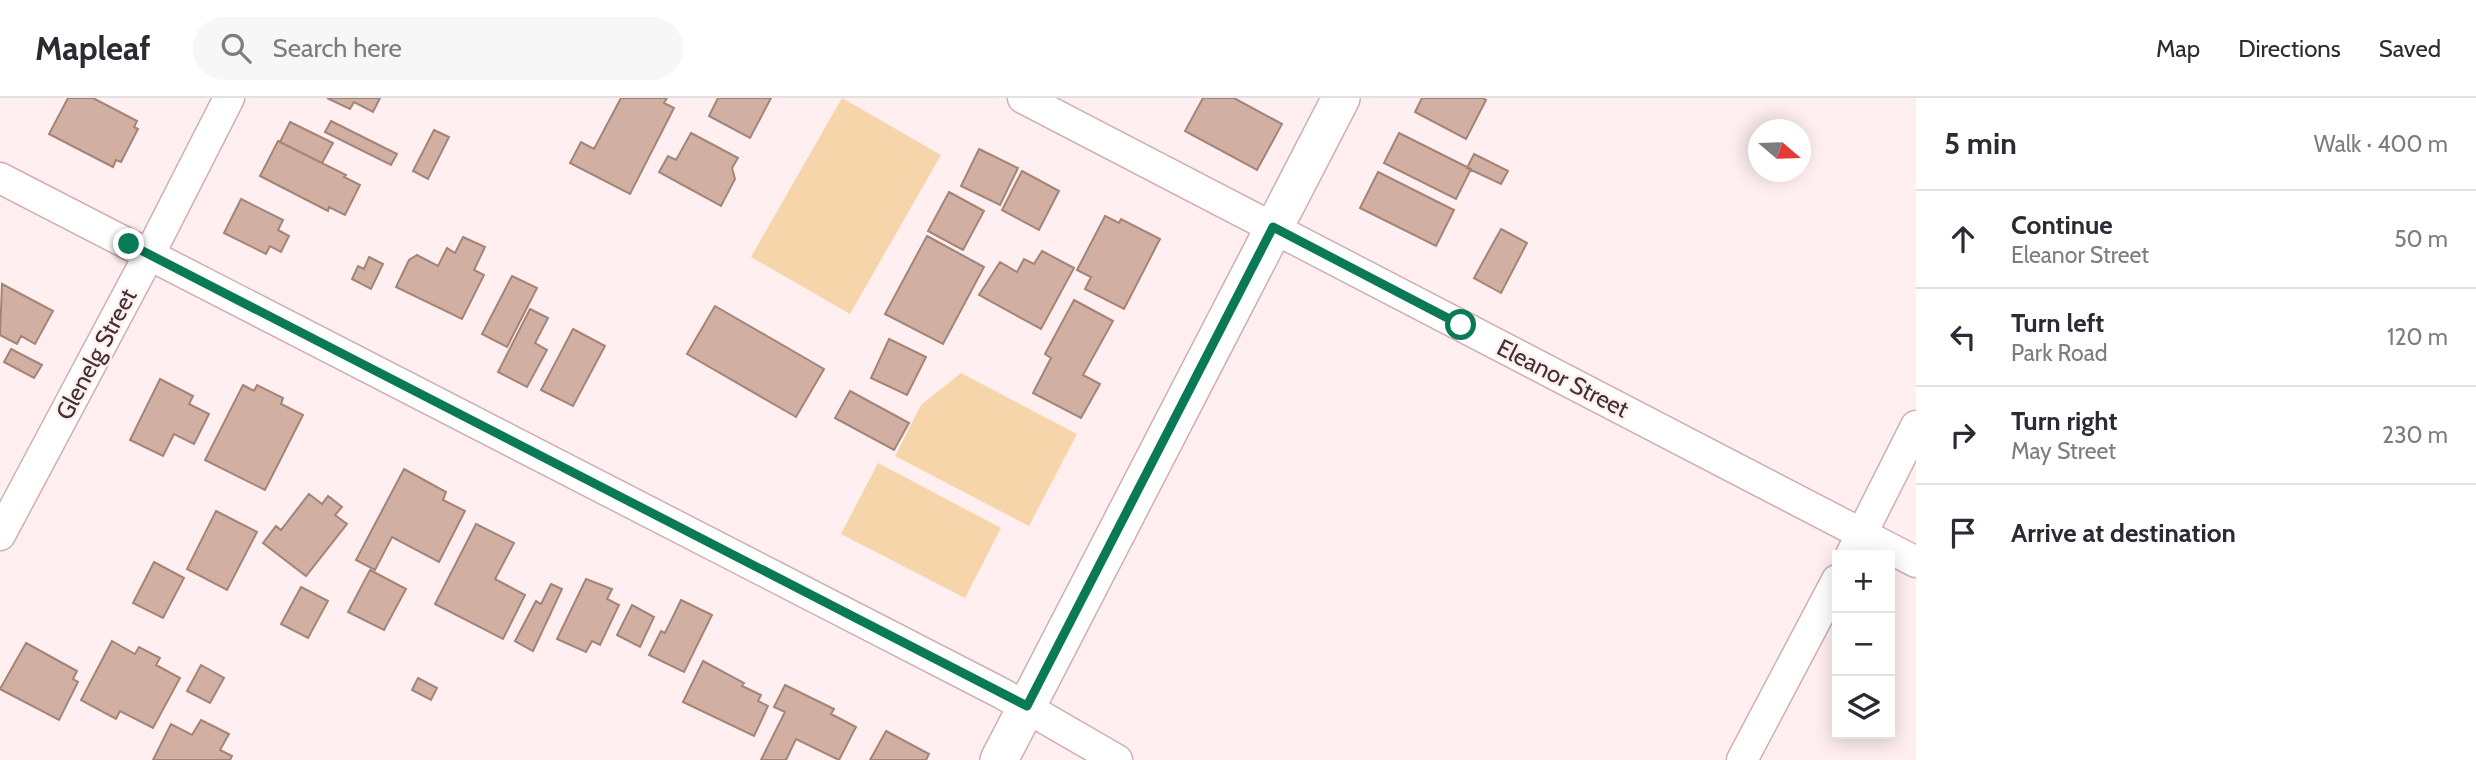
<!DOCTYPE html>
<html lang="en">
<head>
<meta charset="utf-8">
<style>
	body { margin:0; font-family:Cabin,sans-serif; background:#f7f7f7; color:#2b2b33 }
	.controls { position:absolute; right:21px; bottom:21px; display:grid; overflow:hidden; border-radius:0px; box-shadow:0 4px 18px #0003 }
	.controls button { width:63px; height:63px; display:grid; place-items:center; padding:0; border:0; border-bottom:2px solid #e1e1e2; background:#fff; color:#2b2b33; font:35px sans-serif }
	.compass { position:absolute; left:1748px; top:21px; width:63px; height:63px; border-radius:50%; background:#fff; box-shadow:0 4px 18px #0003; rotate:109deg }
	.stop { position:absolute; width:21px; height:21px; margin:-16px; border:5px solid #097a55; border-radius:50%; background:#fff }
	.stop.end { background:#097a55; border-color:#fff; box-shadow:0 2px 7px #0008 }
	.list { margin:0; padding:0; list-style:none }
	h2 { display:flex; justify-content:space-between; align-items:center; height:91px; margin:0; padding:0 28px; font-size:30px }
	h2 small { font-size:23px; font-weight:400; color:#7c7c81 }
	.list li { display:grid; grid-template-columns:46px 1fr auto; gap:21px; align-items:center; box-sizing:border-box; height:98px; padding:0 28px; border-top:2px solid #e1e1e2 }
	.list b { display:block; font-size:26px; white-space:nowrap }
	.list p { margin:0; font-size:23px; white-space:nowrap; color:#7c7c81 }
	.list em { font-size:23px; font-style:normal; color:#7c7c81 }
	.icon { flex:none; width:38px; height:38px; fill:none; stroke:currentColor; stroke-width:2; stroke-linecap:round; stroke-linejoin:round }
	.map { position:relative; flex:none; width:1916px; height:662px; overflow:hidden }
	header { display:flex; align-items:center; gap:42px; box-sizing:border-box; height:98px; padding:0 35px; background:#fff; border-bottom:2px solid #e1e1e2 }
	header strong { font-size:33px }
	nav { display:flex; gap:38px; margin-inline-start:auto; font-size:24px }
	.search { width:490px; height:63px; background:#f7f7f7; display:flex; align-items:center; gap:18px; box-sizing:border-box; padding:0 24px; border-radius:38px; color:#7c7c81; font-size:26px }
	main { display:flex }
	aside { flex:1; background:#fff }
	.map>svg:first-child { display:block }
	.green { fill:#f7d5aa }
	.building { fill:#d1b0a3; stroke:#a38477; stroke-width:2 }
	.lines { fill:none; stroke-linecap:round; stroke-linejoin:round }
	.minor-casing { stroke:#d2aeb0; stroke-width:33 }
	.tertiary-casing { stroke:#d2aeb0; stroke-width:40 }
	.minor { stroke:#fff; stroke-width:30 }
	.tertiary { stroke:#fff; stroke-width:37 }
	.route { stroke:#097a55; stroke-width:9 }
	.labels { text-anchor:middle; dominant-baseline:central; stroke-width:5; stroke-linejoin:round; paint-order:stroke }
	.street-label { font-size:24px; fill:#3f3132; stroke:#ffeff0 }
</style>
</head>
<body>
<header>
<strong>Mapleaf</strong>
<div class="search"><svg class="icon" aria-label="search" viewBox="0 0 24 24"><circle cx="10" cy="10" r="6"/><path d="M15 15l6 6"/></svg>Search here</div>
<nav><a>Map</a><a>Directions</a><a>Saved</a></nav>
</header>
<main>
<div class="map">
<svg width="1916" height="662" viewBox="0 0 1916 662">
	<rect width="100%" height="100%" fill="#ffeff0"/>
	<path class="green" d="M842,0L941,57L850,216L751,159Z
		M961,275L1077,336L1029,428L895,358L921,307Z
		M878,365L1001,430L965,500L841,436Z"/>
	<path class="building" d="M68,0H93L137,23L134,29L138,31L121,64L116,62L113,69L49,36Z
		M327,0H380L373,14L354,4L350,11Z
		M621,0H667L664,5L674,10L630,96L570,65L581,44L594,51Z
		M718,0H771L750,40L709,18Z
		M1203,0H1234L1282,26L1257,72L1185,33Z
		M1422,0H1483L1486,2L1466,41L1415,14Z
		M331,23L397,56L391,67L325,34Z
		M290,24L333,45L322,65L280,44Z
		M434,32L449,39L428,81L413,73Z
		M691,35L738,60L732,70L735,81L721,108L659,74L668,58L676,62Z
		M1399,35L1471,71L1456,101L1384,65Z
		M278,43L346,77L344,79L360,87L345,117L329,109L328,113L260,78Z
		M979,51L1018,70L1000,107L961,88Z
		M1474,56L1508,73L1501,86L1467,70Z
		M1022,73L1059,93L1039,132L1002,112Z
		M1378,74L1454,112L1436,148L1360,110Z
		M949,94L984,113L963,152L928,133Z
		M241,101L283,122L278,132L289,138L281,154L270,148L266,156L224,135Z
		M1105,118L1119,125L1121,121L1160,141L1124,211L1085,191L1091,179L1077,172Z
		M1501,131L1527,145L1501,195L1474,180Z
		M927,138L984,169L943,246L885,216Z
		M463,139L485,149L474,172L484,177L462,221L396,189L409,162L417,157L438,168L447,150L455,155Z
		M1042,153L1074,170L1041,231L979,197L1000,164L1017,174L1024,161L1034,166Z
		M369,159L383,166L371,191L352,181L358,168L364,171Z
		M512,178L537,190L507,249L482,236Z
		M2,186L53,213L35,246L21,238L17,246L0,237Z
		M1074,202L1113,223L1083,277L1100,286L1081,320L1033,295L1051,260L1045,256Z
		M715,208L824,271L796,319L687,256Z
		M530,211L548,220L535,245L547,252L527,289L498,274Z
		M573,231L605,248L573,308L541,292Z
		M889,241L926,259L907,297L871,280Z
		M11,251L42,267L34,280L4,264Z
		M160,281L193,298L189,306L209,316L194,346L174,336L163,358L130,342Z
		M243,287L254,293L257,287L283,300L281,306L303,317L265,392L205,362Z
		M850,293L909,325L894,352L835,320Z
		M404,371L446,394L443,402L465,413L439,464L392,439L375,472L356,462Z
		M309,396L322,406L328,398L342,409L335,417L347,426L306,478L263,445L276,428L281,432Z
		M216,413L257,434L227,492L187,471Z
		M476,426L514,445L495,481L525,497L503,541L435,506Z
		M154,464L184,480L163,520L133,505Z
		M370,472L406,491L384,532L348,514Z
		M586,481L612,491L607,501L619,507L600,547L592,543L586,554L557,541Z
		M551,486L562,491L533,553L515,543L536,503L541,506Z
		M301,489L328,503L308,540L281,526Z
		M681,502L712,517L684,574L649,557L661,533L665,535Z
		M632,507L654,519L640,549L617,537Z
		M112,543L135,556L139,549L160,560L156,567L180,580L153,630L120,613L116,621L81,602Z
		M26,545L77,573L73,581L78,584L59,622L0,591Z
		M703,563L744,585L742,588L761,597L758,603L768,608L754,638L683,604Z
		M201,567L224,580L210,605L187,593Z
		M418,580L437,590L431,602L412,592Z
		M785,587L834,611L831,616L856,629L839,662L796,641L786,662H761L785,614L774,609Z
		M201,622L229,636L220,652L232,658L230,662H153L171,626L192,637Z
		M886,633L929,656L926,662H870Z"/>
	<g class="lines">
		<g class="minor-casing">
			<path id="minor" d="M1023,0L1916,464
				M0,80L1001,595L1117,662
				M0,437L149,157L229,0
				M1851,457L1916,328
				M1742,662L1837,482"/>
		</g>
		<g class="tertiary-casing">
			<path id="tertiary" d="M999,662L1341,0"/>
		</g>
		<use href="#minor" class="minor"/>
		<use href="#tertiary" class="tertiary"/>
	</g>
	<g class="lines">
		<path class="route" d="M129,146L1027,608L1273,129L1461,227"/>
	</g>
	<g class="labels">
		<g class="street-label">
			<text transform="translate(96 256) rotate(-62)">Glenelg Street</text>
			<text transform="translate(1563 280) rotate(27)">Eleanor Street</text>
		</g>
	</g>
</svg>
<div class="controls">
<button>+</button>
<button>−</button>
<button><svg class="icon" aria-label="layers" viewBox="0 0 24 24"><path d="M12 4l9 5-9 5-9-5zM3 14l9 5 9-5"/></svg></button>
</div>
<svg class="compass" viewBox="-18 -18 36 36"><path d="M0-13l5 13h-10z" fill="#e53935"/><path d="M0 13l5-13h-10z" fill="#7c7c81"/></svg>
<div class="stop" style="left:1461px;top:227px"></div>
<div class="stop end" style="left:129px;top:146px"></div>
</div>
<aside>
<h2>5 min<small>Walk · 400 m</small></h2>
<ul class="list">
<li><svg class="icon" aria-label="ahead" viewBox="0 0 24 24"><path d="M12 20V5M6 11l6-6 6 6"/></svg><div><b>Continue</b><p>Eleanor Street</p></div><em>50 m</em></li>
<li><svg class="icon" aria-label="left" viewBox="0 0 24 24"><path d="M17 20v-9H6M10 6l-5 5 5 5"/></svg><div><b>Turn left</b><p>Park Road</p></div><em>120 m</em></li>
<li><svg class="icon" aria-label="right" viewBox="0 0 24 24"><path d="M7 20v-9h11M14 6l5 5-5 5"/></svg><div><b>Turn right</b><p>May Street</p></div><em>230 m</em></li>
<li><svg class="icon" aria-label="arrive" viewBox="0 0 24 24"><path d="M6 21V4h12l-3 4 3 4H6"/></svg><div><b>Arrive at destination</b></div></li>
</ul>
</aside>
</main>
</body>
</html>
